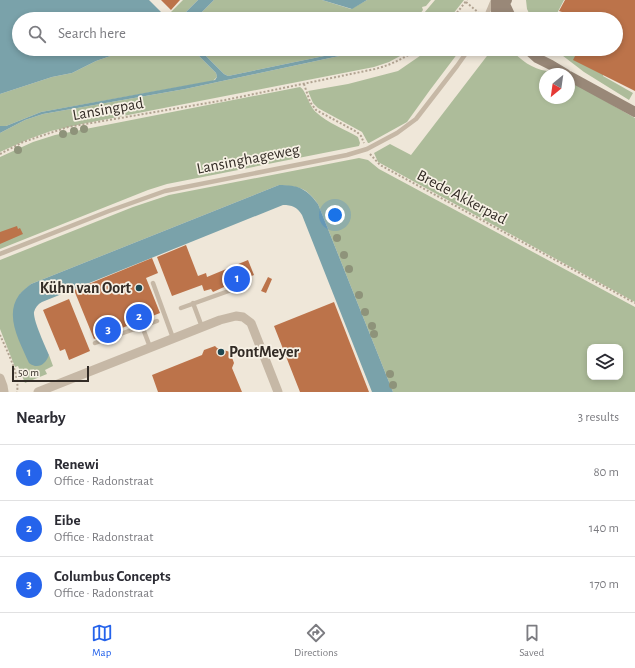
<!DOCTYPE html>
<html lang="en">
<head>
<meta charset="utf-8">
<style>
	body { margin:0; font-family:"Alegreya Sans",sans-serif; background:#f2f2f3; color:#2b2b33 }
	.controls { position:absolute; right:12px; bottom:12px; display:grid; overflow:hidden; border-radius:8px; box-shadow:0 2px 6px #0003 }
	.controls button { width:36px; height:36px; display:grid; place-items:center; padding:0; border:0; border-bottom:1px solid #e1e1e2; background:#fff; color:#2b2b33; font:20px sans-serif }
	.compass { position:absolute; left:539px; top:68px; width:36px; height:36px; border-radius:50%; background:#fff; box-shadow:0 2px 6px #0003; rotate:209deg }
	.scale { position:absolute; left:12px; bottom:10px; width:77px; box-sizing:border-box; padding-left:4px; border:2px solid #332c26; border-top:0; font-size:11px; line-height:14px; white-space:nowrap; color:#332c26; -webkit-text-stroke:3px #f7f1e5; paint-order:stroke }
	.you { position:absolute; left:335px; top:215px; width:14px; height:14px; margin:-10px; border:3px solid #fff; border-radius:50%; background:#1a73e8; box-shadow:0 0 0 6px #1a73e833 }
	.badge { display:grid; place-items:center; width:26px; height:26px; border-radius:50%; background:#2563eb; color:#fff; font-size:13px; font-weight:700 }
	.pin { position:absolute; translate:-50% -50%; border:2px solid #fff; box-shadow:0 1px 4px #0006 }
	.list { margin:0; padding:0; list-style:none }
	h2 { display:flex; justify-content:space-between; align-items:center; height:52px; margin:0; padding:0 16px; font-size:17px }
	h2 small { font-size:13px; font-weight:400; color:#7c7c81 }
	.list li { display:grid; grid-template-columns:26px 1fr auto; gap:12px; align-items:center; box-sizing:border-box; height:56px; padding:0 16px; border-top:1px solid #e1e1e2 }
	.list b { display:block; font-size:15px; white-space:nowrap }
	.list p { margin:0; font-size:13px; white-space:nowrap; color:#7c7c81 }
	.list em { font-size:13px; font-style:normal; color:#7c7c81 }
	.icon { flex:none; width:22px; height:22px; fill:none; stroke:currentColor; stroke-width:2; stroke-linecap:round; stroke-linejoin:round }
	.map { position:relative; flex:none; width:635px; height:392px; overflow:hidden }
	.search { position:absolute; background:#fff; box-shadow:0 2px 6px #0003; left:12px; right:12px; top:12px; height:44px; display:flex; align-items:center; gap:10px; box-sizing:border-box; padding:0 14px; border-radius:22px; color:#7c7c81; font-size:15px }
	.sheet { height:220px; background:#fff }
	nav { display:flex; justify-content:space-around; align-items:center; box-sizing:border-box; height:56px; border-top:1px solid #e1e1e2; background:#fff; font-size:11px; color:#7c7c81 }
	nav a { display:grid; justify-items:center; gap:2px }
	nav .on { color:#2563eb }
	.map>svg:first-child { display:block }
	.green { fill:#adbc9a; fill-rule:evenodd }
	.water { fill:#7aa2aa }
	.building { fill:#bc734a }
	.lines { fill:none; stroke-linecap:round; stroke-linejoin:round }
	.path { stroke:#b1a391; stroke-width:2; stroke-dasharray:2 2; stroke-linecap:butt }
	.lane { stroke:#c6b8a6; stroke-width:4.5 }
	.street { stroke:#c6b8a6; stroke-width:9 }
	.secondary { stroke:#998878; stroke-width:10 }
	.tree { fill:#8e937a }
	.poi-dot { fill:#1f4751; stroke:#f7f1e5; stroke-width:1.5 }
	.labels { text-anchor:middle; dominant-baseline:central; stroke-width:3.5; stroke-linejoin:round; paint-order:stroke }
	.street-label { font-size:16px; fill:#332c26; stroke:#f7f1e5 }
	.poi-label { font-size:16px; font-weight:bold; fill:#332c26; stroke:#f7f1e5; text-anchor:end }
</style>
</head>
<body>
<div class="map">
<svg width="635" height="392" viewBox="0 0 635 392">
	<rect width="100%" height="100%" fill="#efe7d9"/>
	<path class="green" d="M183,0H198L179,19H168L166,17Z
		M214,0H322L351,9L367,0H431L426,6L422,7L423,10L416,19H195Z
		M435,0H464L449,19H419Z
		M526,0H564L554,19H532L527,9Z
		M131,49H192L216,73L217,77L213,81L41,112L6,126H0V94L52,77L72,73L96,61Z
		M199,49H358L228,76L224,74Z
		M372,49H413L389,62L374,67L82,124L51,131L29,139L0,152V133L25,120L43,114L185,89Z
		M430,49H461L430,90L407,122L369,143H368L362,132L318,108L313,103L308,91L348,84L398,71Z
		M486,49H510C521,60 532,69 547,71L551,69L559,74H545V98H569V80L635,118V302L378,162L374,153L390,144L411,155L490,52Z
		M554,49H596L609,56L603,76L633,93L629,100L584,72Z
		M300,87C306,90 309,107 317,113C326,122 346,130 358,137L360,143L359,146L167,184L148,190L0,249V157L33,142L55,135Z
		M359,158L368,160L379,169L635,307V392H393L318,204C305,186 299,187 279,185L31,284L20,294L47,358L49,355L53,366L45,370L47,374L25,383L18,366L15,367L0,329V260L133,207L169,195ZM590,347H620V377H590Z"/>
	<path class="water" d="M0,0H149L168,19H19V49H131L96,61L72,73L52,77L0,94Z
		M198,0H214L195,19H179Z
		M322,0H367L352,9Z
		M192,49H199L224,74L228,76L358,49H372L185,89L43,114L25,120L0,133V126H6L41,112L215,80L217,77L216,73Z
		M279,185C298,185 306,188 318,204L393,392H372L302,215C297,207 292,205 283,205L42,302C38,304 35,308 34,312C33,320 45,346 49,355C46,364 38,370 29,363C20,342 4,316 19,295C22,291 27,287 31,284Z"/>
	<path class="building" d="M161,0H180L171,10Z
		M565,0H635V91L573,60L576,54V49H616V19H558L562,12L559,11Z
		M17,226L18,229L20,228L23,234L0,244V232Z
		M186,245L198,276L206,273L207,277L248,260L254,275L225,287H224L213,292L211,289L204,291L202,285L172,296L157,257Z
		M152,258L158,273L146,278L160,313L94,339L74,290Z
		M268,277L272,279L266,293L261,291Z
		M69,299L90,351L69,360L65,349L60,351L43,310Z
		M334,302L369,392H300L274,326Z
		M215,346L217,348L230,352L234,363L232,368L242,392H158L152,375L202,355L204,350Z"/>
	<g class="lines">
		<path class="path" d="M466,2L480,14
			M452,19L467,0
			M304,84L310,102L316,110L357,132L361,136L364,143
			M0,154L23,142L68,127L225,100L375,69C391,65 404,58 418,49
			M370,154L380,165L635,303
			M0,335C7,351 20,375 17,392"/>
		<path class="lane" d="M485,19L493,0
			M0,254L109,211L165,191L347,155L367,149L397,133L416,119L457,66L469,49
			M153,283L173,338
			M193,303L202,327
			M181,308L237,288
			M142,326L150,347
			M95,343L157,321"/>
		<path class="street" d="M0,378L3,386L4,392
			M38,392L220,320L236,316L243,317L251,323L278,392"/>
		<path class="secondary" d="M496,0V11L499,19
			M505,4L512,19
			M497,16L507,0
			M527,49L537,58L551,65L566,74
			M569,76L635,112"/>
	</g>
	<g class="tree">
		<circle cx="84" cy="129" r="4"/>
		<circle cx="74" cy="131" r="4"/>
		<circle cx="63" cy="134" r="4"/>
		<circle cx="18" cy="150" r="4"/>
		<circle cx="337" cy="238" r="4"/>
		<circle cx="344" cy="255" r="4"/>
		<circle cx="349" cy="269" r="4"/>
		<circle cx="359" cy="295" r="4"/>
		<circle cx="365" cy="312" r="4"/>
		<circle cx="372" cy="326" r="4"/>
		<circle cx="374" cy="334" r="4"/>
		<circle cx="390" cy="374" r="4"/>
		<circle cx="393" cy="385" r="4"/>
	</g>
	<g class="poi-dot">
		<circle cx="139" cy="288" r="4"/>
		<circle cx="221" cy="352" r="4"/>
	</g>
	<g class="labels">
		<g class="street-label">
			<text transform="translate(108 109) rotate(-10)">Lansingpad</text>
			<text transform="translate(248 159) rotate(-11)">Lansinghageweg</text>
			<text transform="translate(462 197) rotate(28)">Brede Akkerpad</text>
		</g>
		<g class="poi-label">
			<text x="131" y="288">Kühn van Oort</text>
			<text x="229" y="352" text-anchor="start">PontMeyer</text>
		</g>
	</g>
</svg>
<div class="controls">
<button><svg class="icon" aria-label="layers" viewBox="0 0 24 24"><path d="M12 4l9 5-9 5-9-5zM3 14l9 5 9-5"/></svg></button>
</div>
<svg class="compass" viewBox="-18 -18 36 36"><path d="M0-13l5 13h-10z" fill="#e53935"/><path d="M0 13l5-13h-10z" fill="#7c7c81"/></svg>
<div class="scale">50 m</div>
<div class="you"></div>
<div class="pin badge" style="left:237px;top:279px">1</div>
<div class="pin badge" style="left:139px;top:317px">2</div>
<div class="pin badge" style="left:108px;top:330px">3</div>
<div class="search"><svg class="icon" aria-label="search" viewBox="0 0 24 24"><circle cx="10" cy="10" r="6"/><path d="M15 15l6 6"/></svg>Search here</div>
</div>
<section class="sheet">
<h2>Nearby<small>3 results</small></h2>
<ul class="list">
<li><span class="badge">1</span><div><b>Renewi</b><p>Office · Radonstraat</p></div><em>80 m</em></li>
<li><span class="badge">2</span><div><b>Eibe</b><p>Office · Radonstraat</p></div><em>140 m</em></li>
<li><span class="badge">3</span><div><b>Columbus Concepts</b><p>Office · Radonstraat</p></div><em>170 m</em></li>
</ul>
</section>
<nav>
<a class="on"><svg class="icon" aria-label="map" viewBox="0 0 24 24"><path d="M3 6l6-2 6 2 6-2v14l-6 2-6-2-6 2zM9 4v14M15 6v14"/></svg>Map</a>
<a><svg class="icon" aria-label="directions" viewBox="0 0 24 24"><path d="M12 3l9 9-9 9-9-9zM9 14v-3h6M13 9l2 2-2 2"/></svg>Directions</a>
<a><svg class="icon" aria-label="saved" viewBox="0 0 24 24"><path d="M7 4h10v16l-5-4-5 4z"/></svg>Saved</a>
</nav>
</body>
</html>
